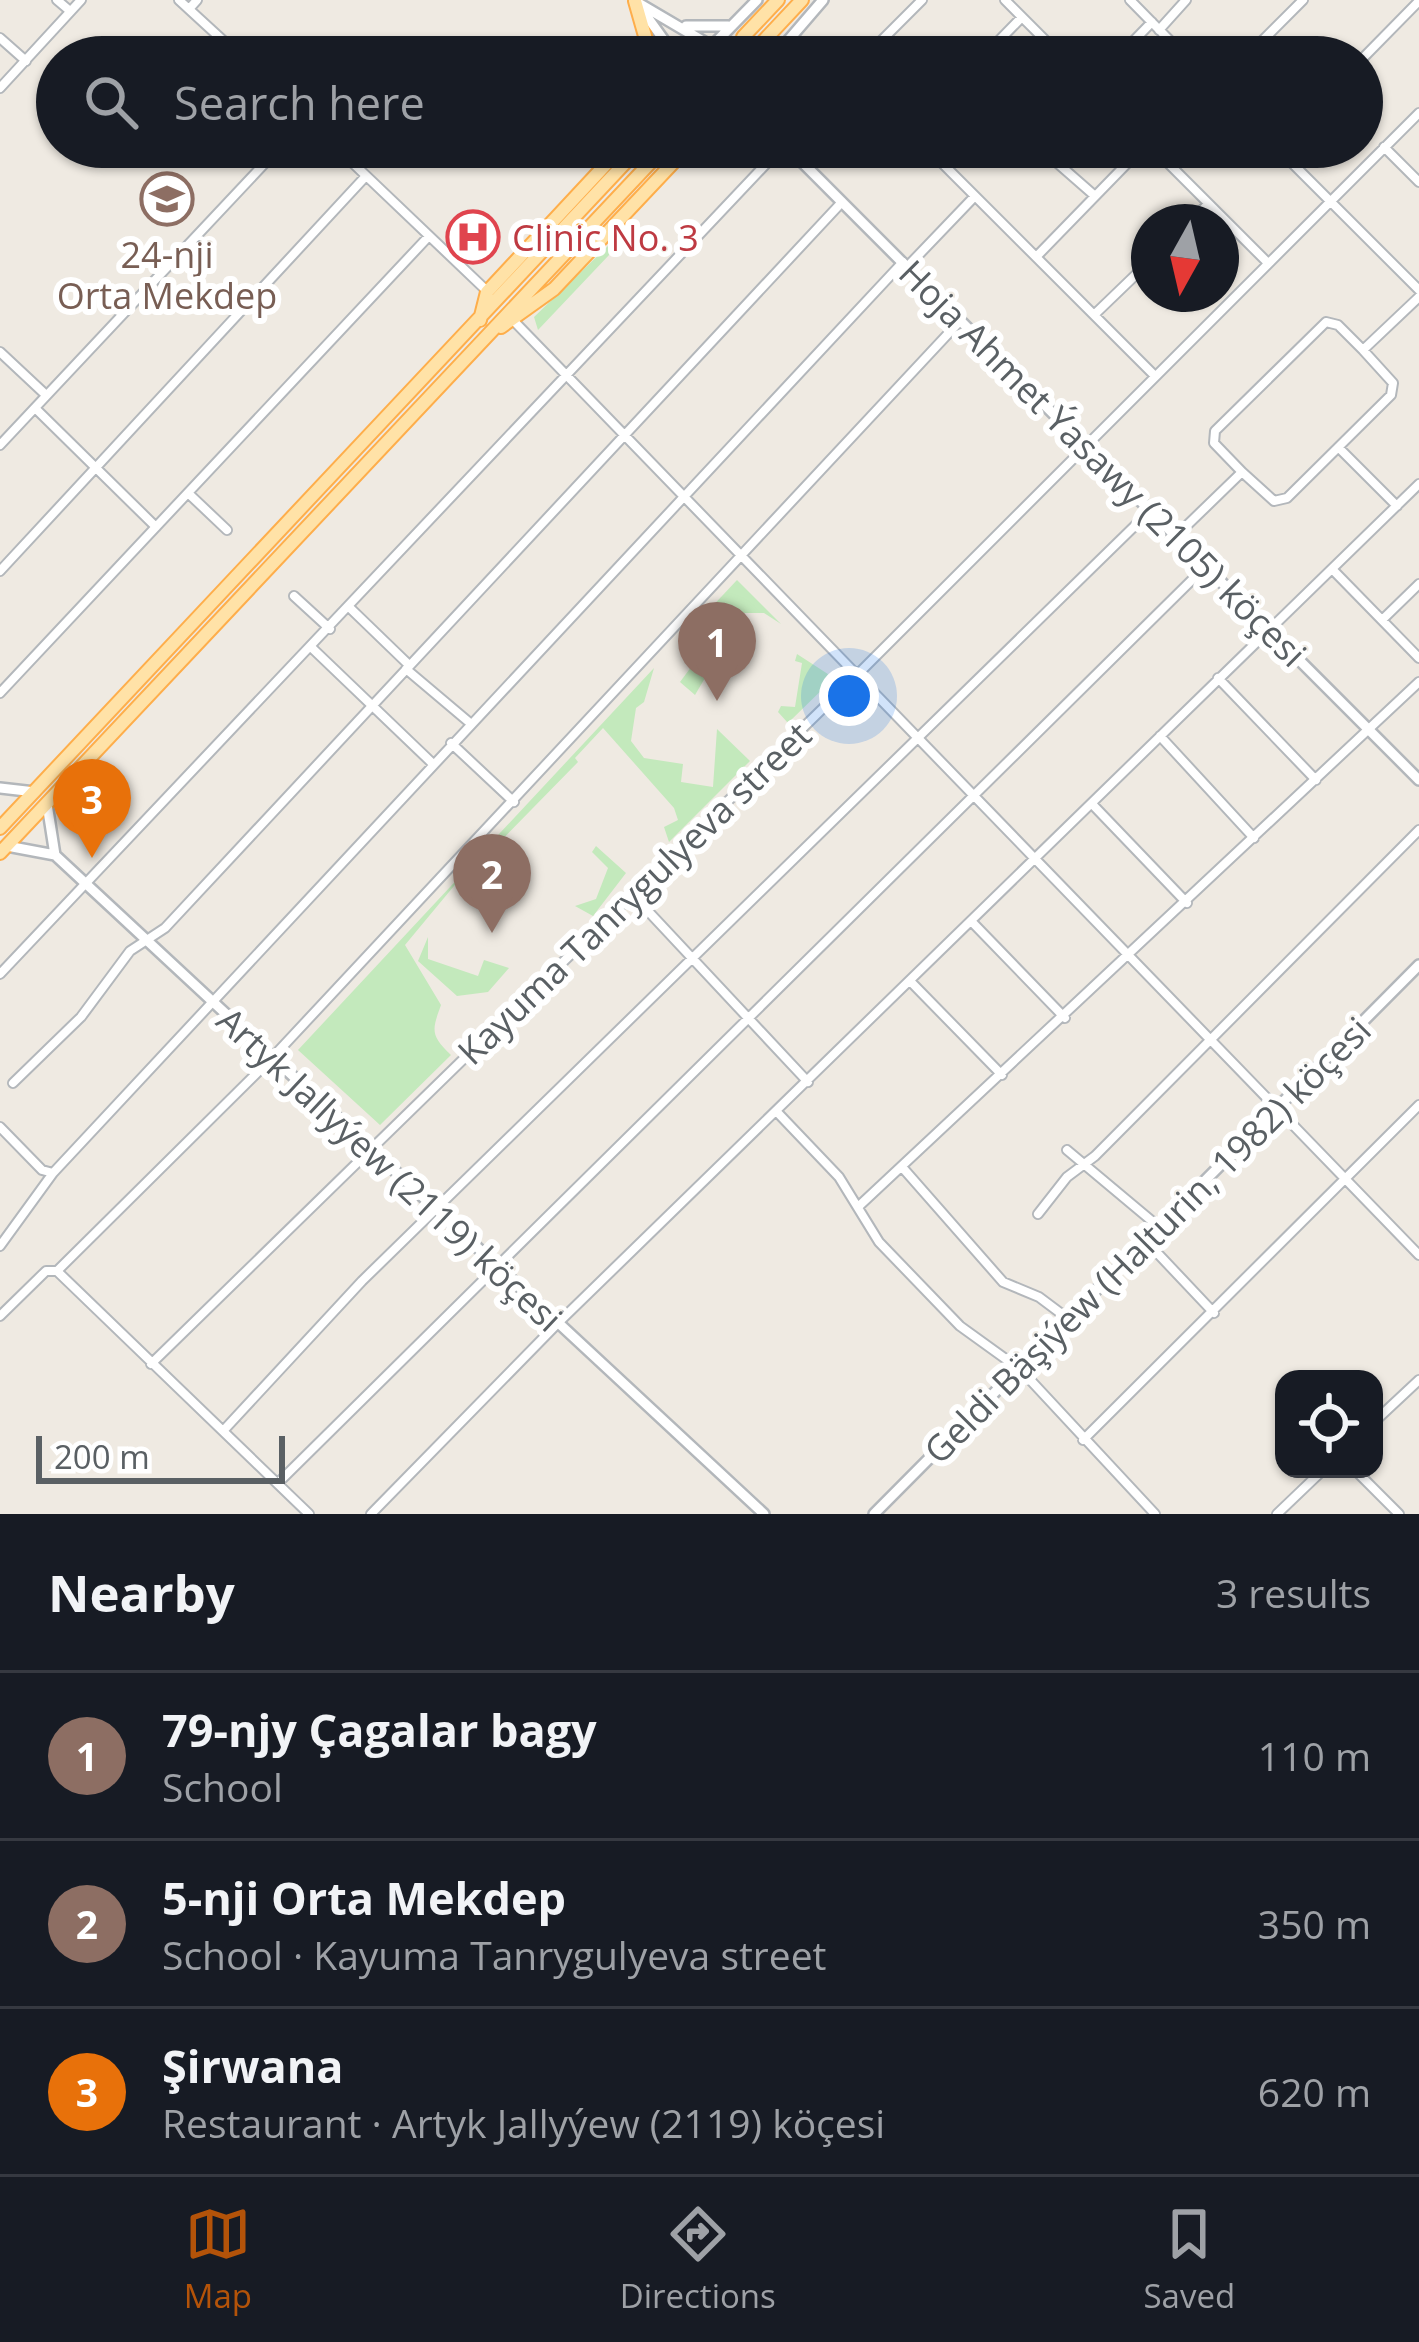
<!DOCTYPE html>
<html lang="en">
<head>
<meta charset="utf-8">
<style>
	body { margin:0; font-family:"Open Sans",sans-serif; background:#242831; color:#f1f3f6 }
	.controls { position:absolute; right:36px; bottom:36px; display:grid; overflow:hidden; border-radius:24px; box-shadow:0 3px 9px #0004 }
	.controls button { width:108px; height:108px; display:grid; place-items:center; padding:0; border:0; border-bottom:3px solid #363941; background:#171b24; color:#f1f3f6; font:60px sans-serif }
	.compass { position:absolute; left:1131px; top:204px; width:108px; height:108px; border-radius:50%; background:#171b24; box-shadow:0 3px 9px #0004; rotate:188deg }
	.scale { position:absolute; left:36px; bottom:30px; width:249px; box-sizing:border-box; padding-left:12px; border:6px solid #5a6064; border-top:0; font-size:33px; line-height:42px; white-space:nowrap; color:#5a6064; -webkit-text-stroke:9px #fff; paint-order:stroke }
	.you { position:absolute; left:849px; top:696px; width:42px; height:42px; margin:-30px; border:9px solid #fff; border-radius:50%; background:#1a73e8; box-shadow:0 0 0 18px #1a73e833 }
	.badge { display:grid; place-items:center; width:78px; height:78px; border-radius:50%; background:#b45309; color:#fff; font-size:39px; font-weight:700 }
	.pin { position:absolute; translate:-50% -99px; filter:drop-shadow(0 3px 6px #0008) }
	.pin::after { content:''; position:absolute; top:63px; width:42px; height:36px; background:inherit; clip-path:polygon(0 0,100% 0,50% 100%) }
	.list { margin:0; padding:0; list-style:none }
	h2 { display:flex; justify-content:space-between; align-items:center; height:156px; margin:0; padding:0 48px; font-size:51px }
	h2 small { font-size:39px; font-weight:400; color:#9ea1a6 }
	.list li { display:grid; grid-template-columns:78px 1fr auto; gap:36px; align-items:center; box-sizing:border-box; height:168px; padding:0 48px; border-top:3px solid #363941 }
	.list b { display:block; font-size:45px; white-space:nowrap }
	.list p { margin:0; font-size:39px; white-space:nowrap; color:#9ea1a6 }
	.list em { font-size:39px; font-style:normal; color:#9ea1a6 }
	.icon { flex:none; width:66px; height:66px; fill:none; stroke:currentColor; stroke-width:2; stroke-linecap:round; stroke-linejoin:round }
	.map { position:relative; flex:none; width:1419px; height:1514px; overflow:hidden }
	.search { position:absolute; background:#171b24; box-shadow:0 3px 9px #0004; left:36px; right:36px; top:36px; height:132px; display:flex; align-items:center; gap:30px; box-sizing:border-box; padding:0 42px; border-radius:66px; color:#9ea1a6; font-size:45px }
	.sheet { height:660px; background:#171b24 }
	nav { display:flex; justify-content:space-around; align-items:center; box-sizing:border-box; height:168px; border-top:3px solid #363941; background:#171b24; font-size:33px; color:#9ea1a6 }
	nav a { display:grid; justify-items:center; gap:6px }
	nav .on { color:#b45309 }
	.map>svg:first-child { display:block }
	.green { fill:#c3e9bc }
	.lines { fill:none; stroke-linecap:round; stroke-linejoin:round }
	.minor-casing { stroke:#b3b7bb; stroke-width:12 }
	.tertiary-casing { stroke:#b3b7bb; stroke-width:14 }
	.primary-casing { stroke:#feae4b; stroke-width:16 }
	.minor { stroke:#fff; stroke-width:8 }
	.tertiary { stroke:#fff; stroke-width:9 }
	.primary { stroke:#ffe2a7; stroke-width:12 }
	.labels { text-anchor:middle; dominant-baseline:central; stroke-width:12; stroke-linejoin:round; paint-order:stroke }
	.health-label { font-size:36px; fill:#be3a42; stroke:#fff; text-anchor:start }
	.education-label { font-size:36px; fill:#785e54; stroke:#fff }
	.street-label { font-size:36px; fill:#5a6064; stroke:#fff }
</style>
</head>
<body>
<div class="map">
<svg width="1419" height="1514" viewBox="0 0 1419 1514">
	<rect width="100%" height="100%" fill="#efeae2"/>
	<path class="green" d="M628,235L538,330L534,317L609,245Z
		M737,580L781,624L764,613H724L717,620L713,656L733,659L732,668L725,667L720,677L712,666L695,695L680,682L700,655L685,641L690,635L698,643L705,636L692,628Z
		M797,654L834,678L788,723L778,712L781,706L795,707L802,663L795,661Z
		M654,668L644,702L636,708L631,741L644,758L683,764L681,782L713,787L717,729L750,761L669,842L664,827L678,820L674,808L603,728L575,758L578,762L490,852L486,848Z
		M596,846L626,873L593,916L575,906L596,899L608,868L592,852Z
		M478,857L405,945L441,1005C432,1030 430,1035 451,1055L380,1125L298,1050Z
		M428,937V959L478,976L484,960L509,968L488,992L457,996L418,961Z"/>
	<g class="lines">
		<g class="minor-casing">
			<path id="minor" d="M57,0L70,11
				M179,0L241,57
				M1005,0L1062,57
				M1130,0L1186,57
				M189,9L197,0
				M1159,30L1186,0
				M0,38L26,61
				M824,47L834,57
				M865,57L922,0
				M983,57L1022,17
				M1118,57L1152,22
				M1246,57L1303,0
				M1362,59L1419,1
				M0,88L81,0
				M336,147L487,291
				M926,147L1155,376
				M1039,147L1095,196
				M1152,147L1268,263
				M1276,147L1419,290
				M1384,147L1419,182
				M1190,222L1208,204
				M1036,257L1143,147
				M907,267L975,196
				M1095,314L1149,262
				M509,316L1419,1255
				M0,352L46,395
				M35,408L156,527
				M0,445L280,147
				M1339,448L1397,506
				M1242,472L1214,443L1215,431L1326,322L1338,325L1363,350
				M188,493L227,530
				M1176,536L1242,472L1274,501L1287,498L1391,395L1393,383L1363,350L1419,297
				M1332,569L1419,658
				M0,571L366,176
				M294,596L330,629
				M350,608L409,665
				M1382,620L1419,584
				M312,648L432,763
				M406,669L470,723
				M1218,678L1316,780
				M0,693L429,236
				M1160,736L1254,838
				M451,743L514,802
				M1093,805L1187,903
				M633,895L808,1082
				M972,922L1065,1018
				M0,974L782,147
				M911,982L1002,1075
				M13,1083L81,1017L130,951L165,928L842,202
				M777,1112L839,1177L879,1242L960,1326L1021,1370L1155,1514
				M0,1127L42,1170L53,1173L903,262
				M1067,1150L1159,1227
				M902,1167L1003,1282L1039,1297L1067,1318
				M859,1206L1419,682
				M1038,1214L1067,1177L1095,1156L1419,830
				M1146,1241L1214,1313
				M0,1246L53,1173
				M57,1271L309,1514
				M0,1316L46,1271H57L271,1059L960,321
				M151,1364L855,677L1419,113
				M1374,1422L1419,1380
				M223,1431L362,1281L1150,511
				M1083,1440L1419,1105
				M1354,1469L1399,1514
				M278,1483L1205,567
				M371,1514L557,1324L1419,484
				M1277,1514L1324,1469"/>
		</g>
		<g class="tertiary-casing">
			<path id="tertiary" d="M635,1L708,44
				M638,4L676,57
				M686,26H728
				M715,43L757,0
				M689,57L715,43L734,47L746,57
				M774,57L823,0
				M787,147L1419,780
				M0,788L35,792
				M47,804L55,855
				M7,846L55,855L764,1514
				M874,1514L1419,965"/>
		</g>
		<g class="primary-casing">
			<path id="primary" d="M635,1L651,57
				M743,37L778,0
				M756,49L802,0
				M480,320L487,292L622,147
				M501,327L554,289L688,147
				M0,828L640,147
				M0,853L665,147"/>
		</g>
		<use href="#minor" class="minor"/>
		<use href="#tertiary" class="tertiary"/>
		<use href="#primary" class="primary"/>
	</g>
	<defs>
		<g id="school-ring" transform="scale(2.7)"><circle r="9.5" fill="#fff" stroke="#8d6e63" stroke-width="1.5"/><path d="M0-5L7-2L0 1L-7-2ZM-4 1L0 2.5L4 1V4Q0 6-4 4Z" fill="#8d6e63"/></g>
		<g id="hospital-ring" transform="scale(2.7)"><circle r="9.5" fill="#fff" stroke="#e0444e" stroke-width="1.5"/><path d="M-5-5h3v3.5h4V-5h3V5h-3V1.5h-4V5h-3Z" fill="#e0444e"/></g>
	</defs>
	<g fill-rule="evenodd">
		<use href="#school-ring" x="167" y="199"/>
		<use href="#hospital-ring" x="473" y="237"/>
	</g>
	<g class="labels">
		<g class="health-label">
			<text x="512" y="237">Clinic No. 3</text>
		</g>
		<g class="education-label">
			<text x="167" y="254">24-nji<tspan x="167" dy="41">Orta Mekdep</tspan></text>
		</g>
		<g class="street-label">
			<text transform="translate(1103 463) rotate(45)">Hoja Ahmet Ýasawy (2105) köçesi</text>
			<text transform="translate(634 893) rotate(-44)">Kayuma Tanrygulyeva street</text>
			<text transform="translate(390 1169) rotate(43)">Artyk Jallyýew (2119) köçesi</text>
			<text transform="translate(1147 1240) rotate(-45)">Geldi Bäşiýew (Halturin, 1982) köçesi</text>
		</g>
	</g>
</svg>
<div class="controls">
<button><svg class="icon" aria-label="locate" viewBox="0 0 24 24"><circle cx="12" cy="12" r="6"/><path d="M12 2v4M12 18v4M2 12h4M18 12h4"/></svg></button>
</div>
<svg class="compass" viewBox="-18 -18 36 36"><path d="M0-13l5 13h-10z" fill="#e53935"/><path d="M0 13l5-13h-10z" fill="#9ea1a6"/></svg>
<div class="scale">200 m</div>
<div class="you"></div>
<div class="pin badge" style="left:717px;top:701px;background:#8d6e63">1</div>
<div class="pin badge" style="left:492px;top:933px;background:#8d6e63">2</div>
<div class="pin badge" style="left:92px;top:858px;background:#e8710a">3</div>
<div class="search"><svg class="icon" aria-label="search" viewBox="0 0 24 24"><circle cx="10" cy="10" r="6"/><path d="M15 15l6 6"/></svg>Search here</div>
</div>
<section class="sheet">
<h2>Nearby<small>3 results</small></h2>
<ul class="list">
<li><span class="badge" style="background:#8d6e63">1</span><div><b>79-njy Çagalar bagy</b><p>School</p></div><em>110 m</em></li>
<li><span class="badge" style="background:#8d6e63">2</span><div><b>5-nji Orta Mekdep</b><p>School · Kayuma Tanrygulyeva street</p></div><em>350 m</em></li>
<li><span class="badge" style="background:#e8710a">3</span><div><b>Şirwana</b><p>Restaurant · Artyk Jallyýew (2119) köçesi</p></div><em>620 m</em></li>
</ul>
</section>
<nav>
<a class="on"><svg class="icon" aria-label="map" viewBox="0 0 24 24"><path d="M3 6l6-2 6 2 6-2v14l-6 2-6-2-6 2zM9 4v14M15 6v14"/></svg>Map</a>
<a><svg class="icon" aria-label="directions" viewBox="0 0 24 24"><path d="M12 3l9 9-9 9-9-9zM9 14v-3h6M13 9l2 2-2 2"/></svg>Directions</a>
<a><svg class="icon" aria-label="saved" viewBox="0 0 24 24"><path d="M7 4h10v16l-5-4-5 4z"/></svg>Saved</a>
</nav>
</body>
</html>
